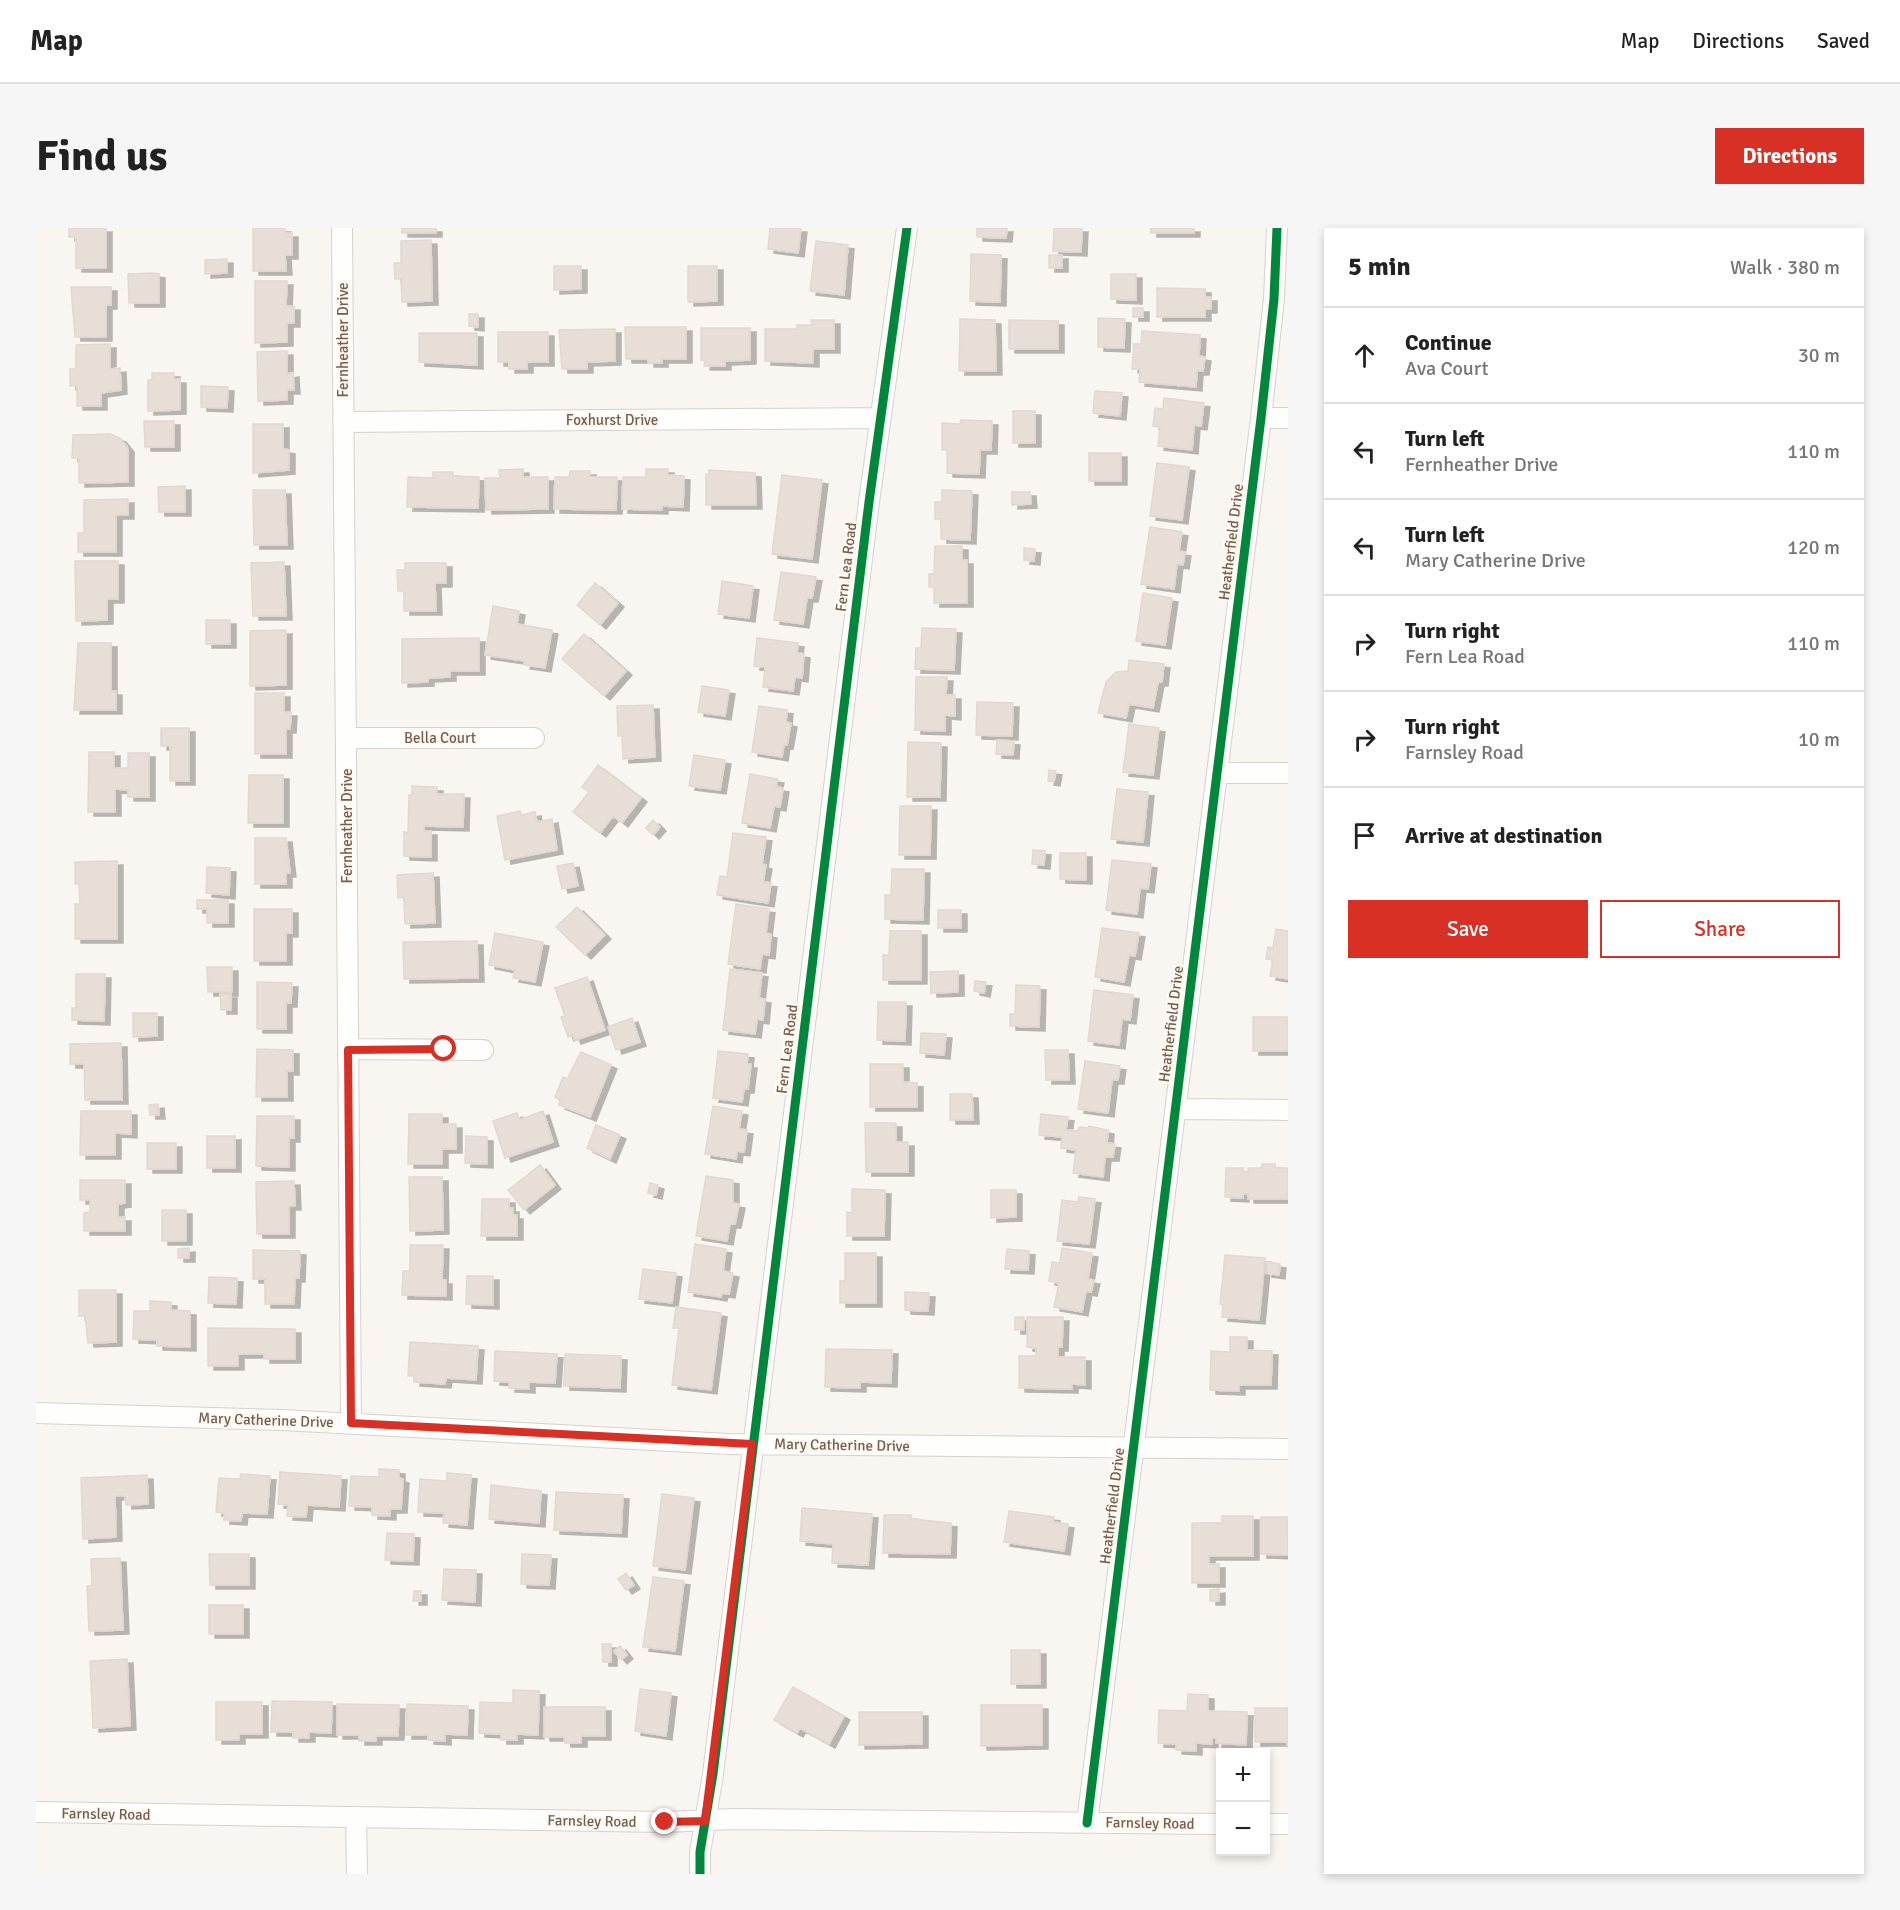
<!DOCTYPE html>
<html lang="en">
<head>
<meta charset="utf-8">
<style>
	body { margin:0; font-family:Signika,sans-serif; background:#f6f6f6; color:#222 }
	.controls { position:absolute; right:18px; bottom:18px; display:grid; overflow:hidden; border-radius:0px; box-shadow:0 3px 9px #0003 }
	.controls button { width:54px; height:54px; display:grid; place-items:center; padding:0; border:0; border-bottom:2px solid #e0e0e0; background:#fff; color:#222; font:30px sans-serif }
	.stop { position:absolute; width:18px; height:18px; margin:-14px; border:4px solid #d93025; border-radius:50%; background:#fff }
	.stop.end { background:#d93025; border-color:#fff; box-shadow:0 2px 6px #0008 }
	.list { margin:0; padding:0; list-style:none }
	h2 { display:flex; justify-content:space-between; align-items:center; height:78px; margin:0; padding:0 24px; font-size:26px }
	h2 small { font-size:20px; font-weight:400; color:#767676 }
	.list li { display:grid; grid-template-columns:39px 1fr auto; gap:18px; align-items:center; box-sizing:border-box; height:96px; padding:0 24px; border-top:2px solid #e0e0e0 }
	.list b { display:block; font-size:22px; white-space:nowrap }
	.list p { margin:0; font-size:20px; white-space:nowrap; color:#767676 }
	.list em { font-size:20px; font-style:normal; color:#767676 }
	.actions { display:flex; gap:12px; padding:18px 24px }
	.actions a { flex:1; padding:14px 0; border:2px solid #d93025; border-radius:0px; text-align:center; font-size:21px; color:#d93025 }
	.actions .main { background:#d93025; color:#fff }
	.icon { flex:none; width:33px; height:33px; fill:none; stroke:currentColor; stroke-width:2; stroke-linecap:round; stroke-linejoin:round }
	.map { position:relative; flex:none; width:1252px; height:1646px; overflow:hidden; border-radius:0px }
	header { display:flex; align-items:center; gap:36px; box-sizing:border-box; height:84px; padding:0 30px; background:#fff; border-bottom:2px solid #e0e0e0 }
	header strong { font-size:28px }
	nav { display:flex; gap:33px; margin-inline-start:auto; font-size:21px }
	.intro { display:flex; align-items:center; justify-content:space-between; box-sizing:border-box; height:144px; padding:0 36px }
	h1 { margin:0; font-size:42px }
	.button { padding:15px 27px; border-radius:0px; background:#d93025; color:#fff; font-size:21px; font-weight:700 }
	main { display:flex; gap:36px; padding:0 36px }
	aside { flex:1; background:#fff; border-radius:0px; box-shadow:0 3px 9px #0003 }
	.map>svg:first-child { display:block }
	.building { fill:#e6ded7; stroke:#e2d8d2; stroke-width:1.5; filter:url(#shadow) }
	.lines { fill:none; stroke-linecap:round; stroke-linejoin:round }
	.minor-casing { stroke:#d7d1cb; stroke-width:22 }
	.minor { stroke:#fefefd; stroke-width:20 }
	.cycleway-casing { stroke:#fffaf3; stroke-width:13 }
	.cycleway { stroke:#00873e; stroke-width:9 }
	.route { stroke:#d93025; stroke-width:8 }
	.labels { text-anchor:middle; dominant-baseline:central; stroke-width:4.5; stroke-linejoin:round; paint-order:stroke }
	.street-label { font-size:15px; fill:#7a5c4d; stroke:#fffaf3 }
</style>
</head>
<body>
<header>
<strong>Map</strong>
<nav><a>Map</a><a>Directions</a><a>Saved</a></nav>
</header>
<div class="intro"><h1>Find us</h1><a class="button">Directions</a></div>
<main>
<div class="map">
<svg width="1252" height="1646" viewBox="0 0 1252 1646">
	<defs>
		<filter id="shadow"><feDropShadow dx="6" dy="4" stdDeviation="0" flood-color="#0004"/></filter>
	</defs>
	<rect width="100%" height="100%" fill="#f9f5f0"/>
	<path class="building" d="M33,0H70V40H40V9H33Z
		M217,0H249V5H256V27H249L250,43H217Z
		M366,0H400V5H366Z
		M734,0H765L762,25L732,21Z
		M941,0H971L970,10L941,9Z
		M1018,0H1046L1045,24L1017,23Z
		M1115,0H1158V5H1115Z
		M395,12L396,73L366,74L365,51H359L358,35H365V13Z
		M780,13L812,17L808,67L774,63Z
		M935,26L965,27L964,74L934,73Z
		M1013,27H1026V40H1013Z
		M191,31V45L169,46V32Z
		M518,38H545V61L518,62Z
		M652,38H681V73L652,74Z
		M116,45L123,46V75H93L92,46Z
		M1075,46H1100V72L1075,71Z
		M219,53H251L250,78H258V95H251V114L219,115Z
		M35,59H75V77H70V109H39Z
		M1121,60L1169,61V69H1175V81H1169V89H1121Z
		M1097,80H1107V89H1097Z
		M433,86H442V99L433,98Z
		M1062,90L1089,91L1088,120L1062,119Z
		M924,91L959,92L960,143H923Z
		M775,92H798V121H777V135L729,133V101H761V97H776Z
		M973,92L1022,93V121H973Z
		M589,99H650V131H626V135H612V131H590Z
		M665,100H714V132L689,133V138H668L669,133L665,132Z
		M579,101V133L551,134V141H526L523,102Z
		M1106,103L1164,107L1163,128L1169,129L1167,143H1161L1160,159L1103,154L1104,141H1096L1098,116H1105Z
		M462,104H512V134H491V141H473V134H462Z
		M383,105H441V137L383,134Z
		M74,116V141L84,140L85,162L65,165V178H41V158H34V141H40V117Z
		M251,123V146L257,145L258,162H251V172L222,173L221,124Z
		M116,145H138V151H144V182L112,183V152H116Z
		M165,158L192,159L191,180L165,179Z
		M1059,163L1086,165L1084,188L1057,185Z
		M1128,170L1168,175L1165,198L1158,197L1156,222L1122,218L1124,199L1117,198L1119,180L1127,181Z
		M977,183H999V215H977Z
		M925,192L956,193L955,222H944L943,246L911,245V222H906V195L924,196Z
		M108,193H138V219H109Z
		M217,196H247V221L253,222V242L217,245Z
		M74,206L84,210L92,220V254L43,255V230H36L37,207Z
		M1053,225H1085V253H1053Z
		M1121,235L1153,239L1146,292L1114,288Z
		M487,241V249H512V281L450,282L449,250H464L463,242Z
		M610,241H632V247L648,248L647,279L626,278V282L586,281L587,249H610Z
		M673,242L719,245L720,277H670V246H673Z
		M534,243H554V249H581L580,282L518,281L519,249H533Z
		M397,244H417V248L443,249L442,280L371,279L372,249L397,250Z
		M746,247L786,252L776,331L736,326Z
		M149,258V284H123L122,259Z
		M217,262H249L251,317H218Z
		M906,262L936,263L934,312L905,311V291H899V274H906Z
		M976,264H994L995,276L976,277Z
		M92,271V287H80V324H42V305H48V272Z
		M1114,299L1146,304L1143,323L1149,324L1147,337L1141,336L1138,361L1105,356Z
		M899,318H926V332H931V375H898V359H893V346H898Z
		M988,320L999,321L998,333L988,332Z
		M39,333H82V371H71V392L40,393Z
		M248,334L250,388H217L215,335Z
		M369,335H410V355H399L400,383H368V363H362L361,342H369Z
		M745,344L780,349L776,370H771L767,396L738,392Z
		M686,353L717,358L713,390L682,386Z
		M559,355L582,375L564,397L541,377Z
		M1107,365L1136,370L1129,417L1100,413Z
		M457,378L483,383L481,396L516,402L509,440L488,437L489,433L449,427Z
		M170,392H194V416H170Z
		M886,400L920,401L918,442L879,441L880,420H885Z
		M250,402V457L214,458V403Z
		M548,406L590,443L568,468L526,431Z
		M443,410V443H414V449L392,450V454L366,455V411Z
		M721,410L762,415L761,425L768,426L766,450L759,449L757,463L727,459L729,439L718,438Z
		M42,415H75V463H80V482H38Z
		M1093,432L1128,436L1126,454H1122L1117,480L1093,476L1090,490L1062,485L1070,454L1080,444L1092,443Z
		M880,449H911L910,467H919V488L909,487V503L879,502Z
		M666,458L693,462L689,488L662,484Z
		M219,465H248V484H255L254,501H250V526H219Z
		M941,474L977,475L976,508L940,507Z
		M617,477L619,529L587,531L586,508H582L581,478Z
		M723,478L751,482L750,494L755,495L751,517L748,516L746,529L716,524Z
		M1093,496L1123,500L1117,547L1087,544Z
		M125,500H153V553H134V518H125Z
		M961,512L978,513L977,527L960,526Z
		M872,514L905,515L904,569H871Z
		M53,524H78V540H92V525H113V569H92V562L79,561V584H52Z
		M658,527L689,532L684,562L653,558Z
		M562,537L605,570L586,595L577,588L564,605L537,584L553,564L546,559Z
		M1013,542L1020,543L1018,554L1012,553Z
		M714,546L742,551L740,559L747,560L744,579L738,578L734,600L706,595Z
		M213,547H247V595H212Z
		M376,558L401,559V566H428L427,599L388,598V603H395V629L368,628V604L372,605L373,567H376Z
		M1081,561L1112,564L1107,614L1075,611Z
		M864,578H895L894,627H863Z
		M484,583L485,587L499,584L501,594L516,591L521,622L469,632L461,588Z
		M617,592L624,599L617,607L610,600Z
		M697,605L730,609L726,636L730,637L727,654L735,655L732,675L681,667L684,648L691,649Z
		M219,610H250L254,645H250V656H219Z
		M997,622L1009,623L1008,637L996,636Z
		M1024,625H1050V652L1024,651Z
		M1076,632L1115,636L1112,661L1104,660L1101,686L1070,682Z
		M81,633V711H39V676H44L43,656H39V634Z
		M537,635L542,658L526,661L521,638Z
		M171,639L194,640L193,667L170,665Z
		M856,641H888L887,692L849,691V667H855Z
		M397,645L399,695L369,696L368,669L362,670L361,647Z
		M161,672H192V695H171V681H161Z
		M700,676L733,681L730,705L735,706L733,727L726,726L724,741L692,736Z
		M541,679L569,707L549,727L520,699Z
		M218,681H256V705H250V733H218Z
		M902,682H925V700H902Z
		M1066,700L1103,705L1099,728L1093,727L1088,754L1059,749Z
		M1240,701L1252,703V751L1234,748L1237,732L1230,731L1232,719L1237,720Z
		M854,703H885V752H847V727H853Z
		M459,705L507,714L499,754L477,750L479,742L453,737Z
		M441,713L442,750L368,751L367,714Z
		M171,739H196V764H172Z
		M694,741L726,745L723,770L729,771L727,792L721,791L719,806L687,802Z
		M922,743V764L895,765L894,744Z
		M40,746H69L68,793L36,792V780H40Z
		M551,749L569,802L539,812L537,807L532,809L525,789L529,788L519,760Z
		M939,753L950,754L948,765L938,763Z
		M221,754L256,755L255,775H250V801H221Z
		M980,757L1004,758L1003,799L974,798V786H979Z
		M1058,762L1097,767L1094,792L1086,791L1083,817L1052,813Z
		M184,766H195V782H185Z
		M842,774H870L869,813L841,812Z
		M97,785H121V808L97,809Z
		M1217,789H1252V823H1217Z
		M596,790L604,814L580,822L572,799Z
		M885,805L910,806L908,827L884,825Z
		M85,815L86,872H49L48,836H34V816Z
		M221,821L257,822V843H251V869H220Z
		M1009,822H1032L1033,852H1010Z
		M682,823L712,826L711,836H715L712,861H708L706,874L677,870Z
		M545,824L575,837L554,889L523,877L524,872L519,869L527,849L531,851Z
		M1049,833L1084,838L1082,852H1076L1072,885L1042,881Z
		M834,836H867V854L881,855V879H834Z
		M914,866H936L937,892H914Z
		M122,876L123,887H114L113,877Z
		M677,878L706,883L703,901L711,902L708,924L701,923L700,931L669,926Z
		M45,883H95V906L79,905V927H44Z
		M507,883L517,914L469,930L457,893L481,885L483,892Z
		M373,886H406V896H420V921H406V936H372Z
		M1005,886L1032,889L1030,902L1042,903L1043,899L1052,900L1053,898L1072,902L1071,915L1079,916L1077,929H1069L1067,949L1037,945L1040,922L1025,920L1026,909L1003,907Z
		M221,888H258V910H253V939L220,938Z
		M829,895H860V914H872V944H830Z
		M560,897L584,907L574,931L551,920Z
		M171,908H199V940H171Z
		M430,908L451,909V936L429,935Z
		M111,915H140V941H111Z
		M1226,936H1239V940H1252V971H1212V966H1207V970L1189,969L1190,940H1207V944H1212V940H1226Z
		M504,937L519,957L488,982L472,962Z
		M670,948L697,952V975L703,976L699,996H694L691,1013L660,1008Z
		M373,949H406L407,1002L374,1003Z
		M44,952H89V975L82,976V989H89V1003H48V985L54,984V972H44Z
		M258,953L259,978H253V1006H221L220,954Z
		M614,955L622,957L620,967L612,965Z
		M816,961L849,962L848,1008H811V984L816,985Z
		M955,962H980V989L955,990Z
		M1043,969L1059,971L1053,1016L1021,1013L1026,972L1042,974Z
		M446,971H473V980H477V987H481V1008H445Z
		M126,982H150V1013H126Z
		M659,1016L690,1021L687,1043L697,1045L693,1066L686,1065L685,1069L652,1064Z
		M374,1017H407L406,1052H410V1068L366,1067L367,1043H374Z
		M153,1020V1030H142V1021Z
		M1026,1020L1056,1025L1052,1051L1058,1052L1055,1064L1050,1063L1046,1084L1018,1079L1023,1055L1013,1053L1016,1034L1024,1035Z
		M971,1021L993,1023L992,1042L969,1041Z
		M217,1022L264,1023L263,1050H259L258,1076H229V1051H217Z
		M809,1025H840V1075H804V1053H809Z
		M1189,1027L1229,1030L1223,1092L1186,1089L1187,1077L1184,1076Z
		M1231,1034L1244,1036L1243,1047L1230,1045Z
		M607,1041L640,1045L636,1075L603,1071Z
		M431,1048H457V1077L430,1076Z
		M173,1049L201,1050L200,1076L172,1075Z
		M43,1062H80V1114L52,1115L49,1088H43Z
		M869,1064L893,1065L892,1083L869,1082Z
		M114,1073L135,1074V1082L154,1083V1119L121,1118V1112L97,1111L98,1083H114Z
		M640,1079L685,1085L675,1162L636,1157L643,1100H637Z
		M979,1089H988V1102H979Z
		M991,1089H1027L1026,1119H1022V1129H1049V1157L1036,1156V1161L983,1160V1128H1000V1120L991,1119Z
		M172,1100L259,1101V1131H228V1126H202V1138H172Z
		M1194,1109H1211V1122L1236,1123L1235,1157H1203V1163L1174,1162L1175,1123L1194,1124Z
		M374,1114L442,1118L440,1152L410,1150L409,1156L378,1154V1148H372Z
		M790,1121L856,1122L855,1155L824,1154V1160L789,1159Z
		M459,1123L521,1126L519,1155L493,1154V1161L473,1160V1154L458,1153Z
		M529,1126L585,1128L584,1160L528,1158Z
		M343,1241L363,1242V1250L367,1251L365,1281H354V1288L336,1287V1279L313,1278L315,1248L343,1249Z
		M244,1244L305,1248L303,1279L271,1277L270,1289L251,1288L252,1277L242,1276Z
		M411,1245L435,1247L431,1297L407,1295L408,1285L382,1284L384,1251L411,1253Z
		M205,1246L234,1248L231,1286L206,1285L205,1293L188,1292V1285L180,1284L183,1250L204,1251Z
		M111,1247L112,1276L90,1277L89,1268H79L80,1309L47,1311L45,1250Z
		M455,1257L505,1263L503,1295L453,1291Z
		M520,1264L587,1267L585,1305L518,1302Z
		M626,1266L658,1270L649,1342L617,1338Z
		M766,1280L836,1286L832,1337L796,1335L797,1316L764,1313Z
		M973,1283L1018,1289L1017,1294L1032,1296L1028,1323L968,1314Z
		M848,1287H875V1291L915,1295L914,1326L847,1325Z
		M1186,1288H1217V1328H1173V1336H1183V1355H1156V1295H1186Z
		M1225,1289H1251L1252,1327L1225,1326Z
		M351,1305L378,1306L377,1333L349,1332Z
		M173,1326H213V1357H174Z
		M486,1326L515,1327L513,1357L485,1356Z
		M84,1330L87,1402L53,1403L51,1358H56L55,1331Z
		M408,1341L440,1342L439,1374L406,1372Z
		M590,1345L598,1357L590,1362L582,1351Z
		M617,1349L648,1353L639,1423L607,1419Z
		M1183,1361V1373H1174V1362Z
		M378,1363H385V1373H377Z
		M173,1377H207V1406H173Z
		M566,1416H575V1434H567Z
		M584,1418L591,1427L585,1432L578,1423Z
		M975,1422H1004V1456H975Z
		M91,1431L94,1498L57,1500L54,1433Z
		M757,1459L808,1488L793,1516L764,1500L761,1505L738,1492Z
		M604,1461L635,1465L630,1508L599,1503Z
		M477,1462L503,1463L502,1507L481,1506V1512H465V1506L443,1505L444,1474L477,1475Z
		M1152,1466L1172,1467V1483L1211,1484L1210,1517L1180,1515V1510H1176V1516L1160,1515V1523L1140,1522V1516L1122,1515L1123,1482L1151,1483Z
		M236,1473L296,1474L295,1505L273,1504V1510H257V1504H235Z
		M180,1474H226V1506H203V1512H180Z
		M301,1476L363,1477L362,1508H340V1513H323V1507H301Z
		M371,1476L432,1478L431,1507L409,1506V1513L392,1512V1507H370Z
		M945,1477H1006V1517L945,1518Z
		M508,1479H569V1508H545V1515H529L528,1509H508Z
		M1219,1480H1252V1520L1251,1514H1219Z
		M823,1484H886V1516L823,1517Z"/>
	<g class="lines">
		<g class="minor-casing">
			<path id="minor" d="M306,0L315,1195
				M1225,190H1252
				M308,194L844,190
				M310,510H498
				M1182,545H1252
				M312,821L447,822
				M1140,881L1252,882
				M0,1185L246,1192L692,1216L1252,1221
				M0,1584L629,1594L698,1591L1184,1596
				M320,1590L321,1646
				M1051,1595L1225,190L1238,71L1241,0
				M1230,1596H1252
				M664,1646V1624L677,1546L833,274L871,0"/>
		</g>
		<use href="#minor" class="minor"/>
		<g class="cycleway-casing">
			<path id="cycleway" d="M1051,1595L1225,190L1238,71L1241,0
				M664,1646V1624L677,1546L833,274L871,0"/>
		</g>
		<use href="#cycleway" class="cycleway"/>
	</g>
	<g class="lines">
		<path class="route" d="M408,821L312,822L315,1195L716,1216L669,1593L629,1594"/>
	</g>
	<g class="labels">
		<g class="street-label">
			<text transform="translate(307 112) rotate(-90)">Fernheather Drive</text>
			<text x="576" y="192">Foxhurst Drive</text>
			<text transform="translate(1195 314) rotate(-83)">Heatherfield Drive</text>
			<text transform="translate(810 339) rotate(-83)">Fern Lea Road</text>
			<text x="404" y="510">Bella Court</text>
			<text transform="translate(311 598) rotate(-90)">Fernheather Drive</text>
			<text transform="translate(1135 796) rotate(-83)">Heatherfield Drive</text>
			<text transform="translate(751 821) rotate(-83)">Fern Lea Road</text>
			<text transform="translate(230 1192) rotate(2)">Mary Catherine Drive</text>
			<text transform="translate(806 1217) rotate(1)">Mary Catherine Drive</text>
			<text transform="translate(1076 1278) rotate(-83)">Heatherfield Drive</text>
			<text transform="translate(70 1586) rotate(1)">Farnsley Road</text>
			<text transform="translate(556 1593) rotate(1)">Farnsley Road</text>
			<text transform="translate(1114 1595) rotate(1)">Farnsley Road</text>
		</g>
	</g>
</svg>
<div class="controls">
<button>+</button>
<button>−</button>
</div>
<div class="stop" style="left:408px;top:821px"></div>
<div class="stop end" style="left:629px;top:1594px"></div>
</div>
<aside>
<h2>5 min<small>Walk · 380 m</small></h2>
<ul class="list">
<li><svg class="icon" aria-label="ahead" viewBox="0 0 24 24"><path d="M12 20V5M6 11l6-6 6 6"/></svg><div><b>Continue</b><p>Ava Court</p></div><em>30 m</em></li>
<li><svg class="icon" aria-label="left" viewBox="0 0 24 24"><path d="M17 20v-9H6M10 6l-5 5 5 5"/></svg><div><b>Turn left</b><p>Fernheather Drive</p></div><em>110 m</em></li>
<li><svg class="icon" aria-label="left" viewBox="0 0 24 24"><path d="M17 20v-9H6M10 6l-5 5 5 5"/></svg><div><b>Turn left</b><p>Mary Catherine Drive</p></div><em>120 m</em></li>
<li><svg class="icon" aria-label="right" viewBox="0 0 24 24"><path d="M7 20v-9h11M14 6l5 5-5 5"/></svg><div><b>Turn right</b><p>Fern Lea Road</p></div><em>110 m</em></li>
<li><svg class="icon" aria-label="right" viewBox="0 0 24 24"><path d="M7 20v-9h11M14 6l5 5-5 5"/></svg><div><b>Turn right</b><p>Farnsley Road</p></div><em>10 m</em></li>
<li><svg class="icon" aria-label="arrive" viewBox="0 0 24 24"><path d="M6 21V4h12l-3 4 3 4H6"/></svg><div><b>Arrive at destination</b></div></li>
</ul>
<div class="actions"><a class="main">Save</a><a>Share</a></div>
</aside>
</main>
</body>
</html>
